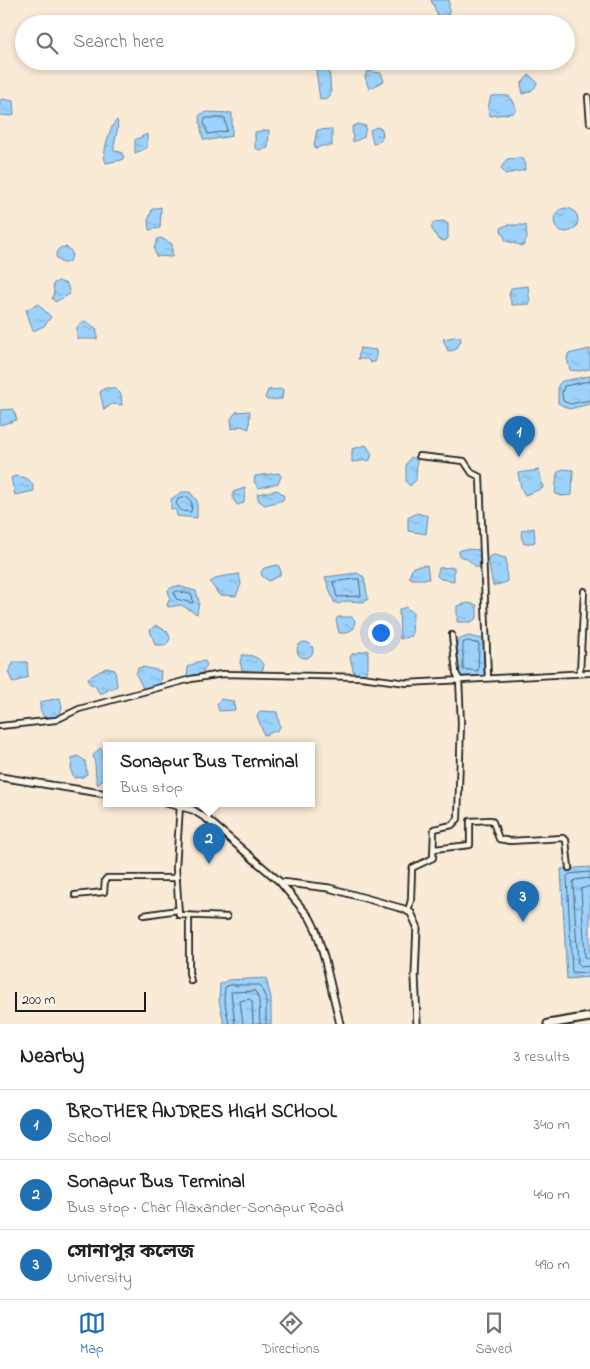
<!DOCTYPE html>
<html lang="en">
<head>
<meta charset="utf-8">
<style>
	body { margin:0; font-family:"Indie Flower","Noto Sans Bengali",sans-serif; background:#f6f6f6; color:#202124 }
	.scale { position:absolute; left:15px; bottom:12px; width:131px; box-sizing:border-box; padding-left:5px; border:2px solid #1c1c1c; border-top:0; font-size:14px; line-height:18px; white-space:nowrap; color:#1c1c1c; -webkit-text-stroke:4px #fcf5e5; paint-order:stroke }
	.you { position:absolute; left:380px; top:632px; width:18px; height:18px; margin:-12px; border:4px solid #fff; border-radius:50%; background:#1a73e8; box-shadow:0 0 0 8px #1a73e833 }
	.badge { display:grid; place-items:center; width:32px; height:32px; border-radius:50%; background:#1f6fb2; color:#fff; font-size:16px; font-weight:700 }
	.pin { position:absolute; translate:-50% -41px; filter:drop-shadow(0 1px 2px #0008) }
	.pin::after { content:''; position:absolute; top:26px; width:18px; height:15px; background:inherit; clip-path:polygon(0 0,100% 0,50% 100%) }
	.popup { position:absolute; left:103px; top:742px; width:212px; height:65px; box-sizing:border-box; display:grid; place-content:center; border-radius:0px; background:#fff; filter:drop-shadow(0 1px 4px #0005); font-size:16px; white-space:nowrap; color:#757577 }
	.popup b { font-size:19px; color:#202124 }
	.popup::after { content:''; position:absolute; left:50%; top:100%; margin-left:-10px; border:10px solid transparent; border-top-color:#fff }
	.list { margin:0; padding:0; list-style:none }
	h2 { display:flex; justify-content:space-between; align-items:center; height:65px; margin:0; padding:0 20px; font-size:21px }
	h2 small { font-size:16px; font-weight:400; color:#757577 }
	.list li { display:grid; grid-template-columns:32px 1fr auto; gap:15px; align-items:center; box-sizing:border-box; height:70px; padding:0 20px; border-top:1px solid #e0e0e0 }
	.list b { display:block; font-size:19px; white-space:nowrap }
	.list p { margin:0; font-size:16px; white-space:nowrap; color:#757577 }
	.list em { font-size:16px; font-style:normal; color:#757577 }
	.icon { flex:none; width:28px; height:28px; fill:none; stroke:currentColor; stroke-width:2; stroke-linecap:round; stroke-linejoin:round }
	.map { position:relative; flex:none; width:590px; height:1024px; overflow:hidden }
	.search { position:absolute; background:#fff; box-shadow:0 2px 8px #0003; left:15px; right:15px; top:15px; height:55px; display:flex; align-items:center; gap:12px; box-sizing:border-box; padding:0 18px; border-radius:28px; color:#757577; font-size:19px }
	.sheet { height:275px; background:#fff }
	nav { display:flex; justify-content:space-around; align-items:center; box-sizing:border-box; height:70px; border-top:1px solid #e0e0e0; background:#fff; font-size:14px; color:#757577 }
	nav a { display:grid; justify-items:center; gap:2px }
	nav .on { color:#1f6fb2 }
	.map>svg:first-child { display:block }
	.water { fill:url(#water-ripples); stroke:#6989a2 }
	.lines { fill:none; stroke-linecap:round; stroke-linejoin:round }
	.shore { stroke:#4f6575; stroke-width:1 }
	.minor-casing { stroke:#1c1c1c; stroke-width:8 }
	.major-casing { stroke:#1c1c1c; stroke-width:9 }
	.highway-casing { stroke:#1c1c1c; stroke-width:11 }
	.minor { stroke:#fcf5e5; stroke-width:4.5 }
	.major { stroke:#fcf5e5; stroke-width:5.5 }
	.highway { stroke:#fcf5e5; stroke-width:7 }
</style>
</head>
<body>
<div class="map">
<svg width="590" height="1024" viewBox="0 0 590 1024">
	<defs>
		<pattern id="water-ripples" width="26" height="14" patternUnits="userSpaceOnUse" patternTransform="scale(1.25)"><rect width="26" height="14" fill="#9cd2fb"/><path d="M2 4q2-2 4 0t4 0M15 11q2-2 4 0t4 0" fill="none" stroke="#86b4d7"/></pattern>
	</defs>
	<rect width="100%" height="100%" fill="#faebd7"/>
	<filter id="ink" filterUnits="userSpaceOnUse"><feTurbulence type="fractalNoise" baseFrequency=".02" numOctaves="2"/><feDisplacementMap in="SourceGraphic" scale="10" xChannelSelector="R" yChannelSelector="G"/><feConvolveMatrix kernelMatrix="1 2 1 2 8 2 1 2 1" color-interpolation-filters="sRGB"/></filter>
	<g filter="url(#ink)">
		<path class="water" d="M431,0H449V15L438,16Z
			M322,67L329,68L331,93L328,99L320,100L316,70Z
			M367,71L381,73L384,81L369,89L365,77Z
			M529,75L537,82C535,90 531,91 523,94L521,84Z
			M491,96C508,96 512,92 516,110L513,113L490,116L488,108Z
			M3,99L13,101L14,114L12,116L0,115V100Z
			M207,112L232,113V136L209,140L203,139L199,117L201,114Z
			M117,120C120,130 113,140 114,151L121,152L124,157L122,160L106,163C101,156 110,125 117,120Z
			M358,124L366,126L364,137L353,142L352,127Z
			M377,127L382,129L383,137L377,143L373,144L370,130Z
			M332,129V146H321L316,149L314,145L317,130Z
			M269,130L268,148L260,150L255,148V132Z
			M147,134V148L135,153V140Z
			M519,158L524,160L525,170L505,174L501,168L507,159Z
			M161,207L160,228L149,230L148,221L152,209Z
			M554 220a12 12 0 1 1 24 0a12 12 0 1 1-24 0Z
			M444,221L448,224V239L444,241L438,239L431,227L434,222Z
			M508,225H526L527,238L523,246L506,241L501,230L502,227Z
			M161,238L172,244V257L156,256L154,249L157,239Z
			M56 255a8 8 0 1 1 16 0a8 8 0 1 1-16 0Z
			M58,281L67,284L70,294L55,302L52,298L54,292L53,284Z
			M528,286L530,304L512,305L509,295L511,288Z
			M38,304L51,317L44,326L33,331L26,310Z
			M84,322H87L97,329V339H77V327Z
			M460,336L461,341L455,350L448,351L443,339Z
			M360,348L376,350V361L371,363L367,359H358Z
			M590,349V369L579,371L570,370L567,359L568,354Z
			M590,376V404L569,409L558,403V385L562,381Z
			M114,388L121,394L122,405L112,404L104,410L100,392L105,388Z
			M283,389L282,399L267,400L265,398L268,390Z
			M13,409L17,420L0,425V410Z
			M250,411L249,429L241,426L232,429L231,419L236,412Z
			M366,445L372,454L370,460L352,462V449Z
			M411,457L417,460L416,480L410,486L406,482V465Z
			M563,469L573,470L572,495L562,496L555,494L557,473Z
			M539,470L543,488L525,495L521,488L518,473Z
			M279,473L281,477L278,483L259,488L254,482L255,476Z
			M15,476C27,477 32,479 34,491L15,495L11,478Z
			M245,488L244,503L237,505L233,499V492Z
			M278,490L284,496L283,500L265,505L259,501L257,494Z
			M182,492H190L197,501V518L177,516L176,510L171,509V499Z
			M417,513L428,516L426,534L408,531V518Z
			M534,528L535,542L524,544L521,536L522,530Z
			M464,549L481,550L480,567H476L466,558L459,556V551Z
			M494,555L506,558L507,582L493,586L488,560L489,557Z
			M278,565L281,571L280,575L269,581L262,576L261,572L264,568Z
			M427,565L429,579H412L409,577L413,567Z
			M454,567V581L441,579L437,576L439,568Z
			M357,573L364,577L368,599L364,602L346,601L338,604L334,602L325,577Z
			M239,574L241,584L236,596L219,595L210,582L219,577Z
			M178,586L196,591L199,602L197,614L181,605L168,607L167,605L170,598L168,590L173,587Z
			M468,603L477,605V618L471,622H457V606Z
			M405,607L413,612L412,636L400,639L399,610Z
			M338,617H352L355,620L354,628L347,633H339L336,620Z
			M156,625L168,632L170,639L166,645H155L150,630Z
			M468,636L484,639V677L459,676L457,649L458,640Z
			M297 650a8 8 0 1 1 16 0a8 8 0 1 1-16 0Z
			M368,650V667L365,674L354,673L350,658L352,654Z
			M242,655C253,655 259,657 264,666L261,673L242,670L240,662Z
			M205,661L207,665L199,677L187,679L188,667L197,662Z
			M14,662H27L28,677L13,683L8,672Z
			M143,667L161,671L160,685L144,690L136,674L138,668Z
			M106,668L115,670L117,686L100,694L95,686L89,683L88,678Z
			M60,698L62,707L59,717H44L40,709V702Z
			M220,699L233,701L235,710L219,711L217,704Z
			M260,711L277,712L280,727L278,730L264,735L257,716Z
			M100,748L105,752L106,782L103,779L98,785C94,778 97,765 93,756Z
			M78,756L85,761L87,774L83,777L74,778L71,771L72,758Z
			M590,867V977L567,979L561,869Z
			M266,978L271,998V1024H224L219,1000L220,984L228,980Z"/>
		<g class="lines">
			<path class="shore" d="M206,118H225L227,131L208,134L204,123Z
				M590,381L564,386L562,393L563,401L570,404L590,400
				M188,497L192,503L191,512L182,511L176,504L178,499Z
				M359,579L361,596L337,597L333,582Z
				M178,591L192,595L193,603L176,599L174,593Z
				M468,641L479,644L478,671L463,669V643Z
				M590,872L569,874L567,876L572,972L590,973
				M590,878L575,880L573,882L578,965L580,967L590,966
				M590,886L581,889L585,957L590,959
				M229,1024L224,999L225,987L230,985H260L266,999V1024
				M235,1024L231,992L255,991L259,1000L260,1024
				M243,1024L240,1001L249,999L252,1001L253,1024"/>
			<g class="minor-casing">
				<path id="minor" d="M588,97L590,123
					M419,456L464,461L472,473L480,477L488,678
					M580,673L584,591
					M0,726L56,720L79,709L191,679L222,674L361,677L407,683L590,673
					M180,805L176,868L179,915L227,917
					M434,849L470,845V821L491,820L493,822L499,839L510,841L563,838L566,840L569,868
					M75,895L104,892L105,880L107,878H177
					M408,911L411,900L412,868L433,858L434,829L452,825L458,819L461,723L459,679L456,673L452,635
					M144,915L178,910
					M189,916V973L191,981"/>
			</g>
			<g class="major-casing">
				<path id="major" d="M0,777L106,794
					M166,803L193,810L207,819L280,882L310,918L316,930L325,961L340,1024
					M280,882L329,888L404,909L411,913L417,926L415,976L417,1024"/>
			</g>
			<g class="highway-casing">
				<path id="highway" d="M548,1024L590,1017"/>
			</g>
			<use href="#minor" class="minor"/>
			<use href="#major" class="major"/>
			<use href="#highway" class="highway"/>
		</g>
	</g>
</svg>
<div class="scale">200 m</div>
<div class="you"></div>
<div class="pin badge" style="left:519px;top:457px">1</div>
<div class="pin badge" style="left:209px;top:864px">2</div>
<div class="popup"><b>Sonapur Bus Terminal</b>Bus stop</div>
<div class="pin badge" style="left:523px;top:922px">3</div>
<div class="search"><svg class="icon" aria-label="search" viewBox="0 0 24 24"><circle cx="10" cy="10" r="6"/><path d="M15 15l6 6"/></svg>Search here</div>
</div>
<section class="sheet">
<h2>Nearby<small>3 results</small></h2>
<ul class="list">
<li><span class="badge">1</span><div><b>BROTHER ANDRES HIGH SCHOOL</b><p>School</p></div><em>340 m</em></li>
<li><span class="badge">2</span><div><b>Sonapur Bus Terminal</b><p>Bus stop · Char Alaxander-Sonapur Road</p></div><em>440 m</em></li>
<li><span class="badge">3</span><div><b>সোনাপুর কলেজ</b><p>University</p></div><em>490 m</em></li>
</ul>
</section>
<nav>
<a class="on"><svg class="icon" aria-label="map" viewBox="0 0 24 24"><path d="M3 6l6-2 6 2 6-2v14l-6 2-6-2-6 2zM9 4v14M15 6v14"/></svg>Map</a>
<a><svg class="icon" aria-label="directions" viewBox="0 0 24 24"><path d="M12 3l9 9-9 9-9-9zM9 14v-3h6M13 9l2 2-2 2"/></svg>Directions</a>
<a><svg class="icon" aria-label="saved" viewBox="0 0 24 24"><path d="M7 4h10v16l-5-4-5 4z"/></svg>Saved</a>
</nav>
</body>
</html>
